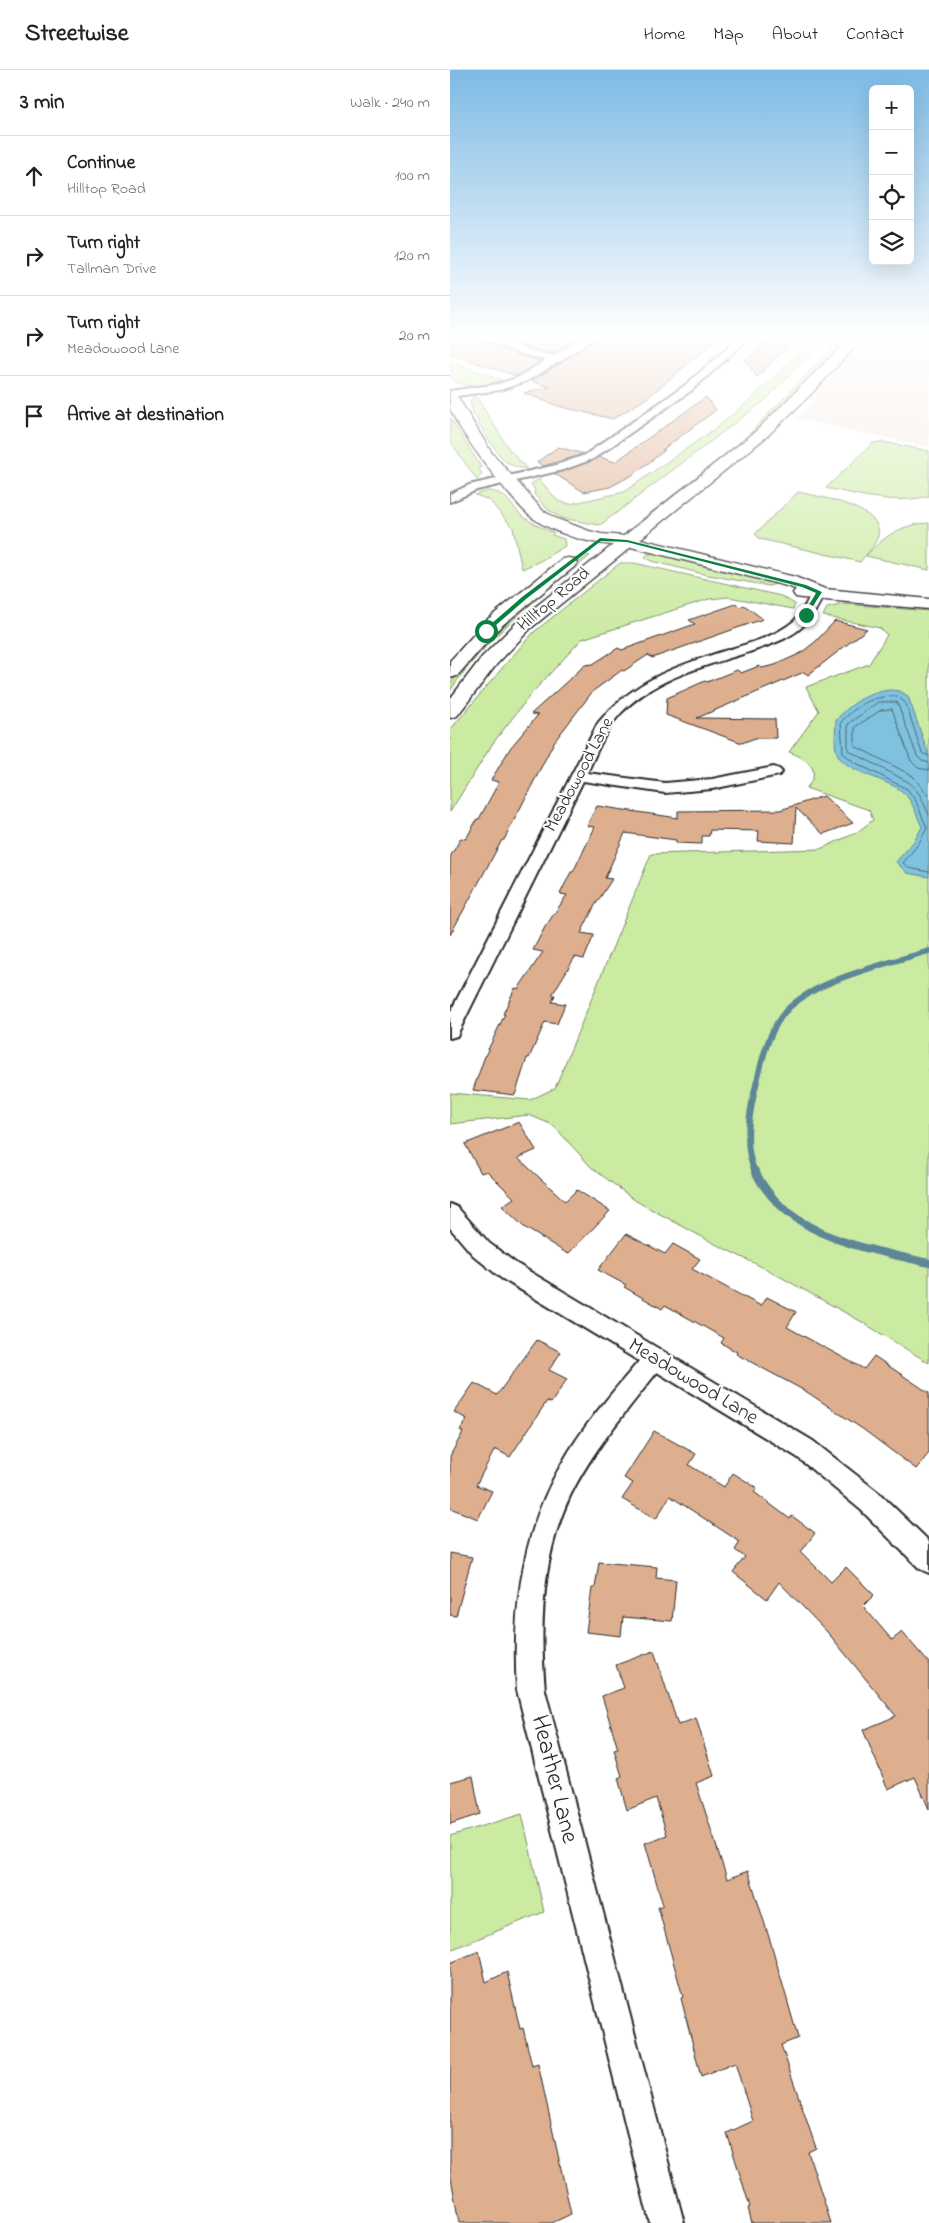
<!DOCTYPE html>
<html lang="en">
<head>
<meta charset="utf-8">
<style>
	body { margin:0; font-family:"Indie Flower",sans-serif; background:#f2f2f2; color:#222 }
	.controls { position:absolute; right:15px; top:15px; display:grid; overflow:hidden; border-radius:8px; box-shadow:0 5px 20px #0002 }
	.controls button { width:45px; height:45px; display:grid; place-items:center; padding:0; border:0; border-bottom:1px solid #e0e0e0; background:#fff; color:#222; font:25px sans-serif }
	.stop { position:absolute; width:15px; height:15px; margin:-11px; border:4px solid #0b8043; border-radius:50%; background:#fff }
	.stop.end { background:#0b8043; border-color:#fff; box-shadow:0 1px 5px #0008 }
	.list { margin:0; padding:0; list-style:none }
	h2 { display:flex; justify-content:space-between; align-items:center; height:65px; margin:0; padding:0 20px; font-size:21px }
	h2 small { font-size:16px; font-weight:400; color:#767676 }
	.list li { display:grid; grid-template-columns:32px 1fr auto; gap:15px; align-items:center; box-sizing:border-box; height:80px; padding:0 20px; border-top:1px solid #e0e0e0 }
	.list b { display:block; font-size:19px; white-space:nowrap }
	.list p { margin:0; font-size:16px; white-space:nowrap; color:#767676 }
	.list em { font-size:16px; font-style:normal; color:#767676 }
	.icon { flex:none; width:28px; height:28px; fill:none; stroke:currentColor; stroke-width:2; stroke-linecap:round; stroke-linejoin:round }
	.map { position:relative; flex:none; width:479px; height:2153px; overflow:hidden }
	header { display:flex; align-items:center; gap:30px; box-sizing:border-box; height:70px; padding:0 25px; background:#fff; border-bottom:1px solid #e0e0e0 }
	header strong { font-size:24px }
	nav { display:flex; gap:28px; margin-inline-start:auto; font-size:18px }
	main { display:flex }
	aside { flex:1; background:#fff }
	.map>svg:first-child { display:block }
	.built { fill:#f5e7dd }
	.green { fill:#cbeba3; stroke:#7b8b67 }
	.water { fill:#7fc2df; stroke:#5d8697 }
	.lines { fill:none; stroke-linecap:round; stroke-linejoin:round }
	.shore { stroke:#4d6773; stroke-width:1 }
	.stream-far1 { stroke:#5d8697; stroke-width:6 }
	.stream { stroke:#5d8697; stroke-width:8 }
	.building { fill:#deaf8f; stroke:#2b2b2b }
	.street-casing { stroke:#2b2b2b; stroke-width:4 }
	.secondary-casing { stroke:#2b2b2b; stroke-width:3 }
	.street { fill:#fff; fill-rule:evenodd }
	.secondary { fill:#fff; fill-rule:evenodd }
	.route { fill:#0b8043 }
	.labels { text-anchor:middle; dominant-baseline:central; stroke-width:4; stroke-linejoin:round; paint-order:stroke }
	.far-street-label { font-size:18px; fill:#2b2b2b; stroke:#fff }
	.street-label { font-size:21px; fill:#2b2b2b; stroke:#fff }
	.near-street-label { font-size:25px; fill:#2b2b2b; stroke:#fff }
</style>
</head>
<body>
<header>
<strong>Streetwise</strong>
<nav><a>Home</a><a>Map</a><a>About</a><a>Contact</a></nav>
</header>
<main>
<aside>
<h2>3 min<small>Walk · 240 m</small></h2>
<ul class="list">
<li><svg class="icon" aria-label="ahead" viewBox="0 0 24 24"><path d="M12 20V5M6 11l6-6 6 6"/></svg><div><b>Continue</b><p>Hilltop Road</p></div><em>100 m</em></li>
<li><svg class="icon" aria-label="right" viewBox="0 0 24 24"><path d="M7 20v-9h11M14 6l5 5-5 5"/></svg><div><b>Turn right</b><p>Tallman Drive</p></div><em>120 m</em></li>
<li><svg class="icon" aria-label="right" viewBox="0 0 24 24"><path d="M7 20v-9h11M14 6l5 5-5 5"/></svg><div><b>Turn right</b><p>Meadowood Lane</p></div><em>20 m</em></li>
<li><svg class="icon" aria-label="arrive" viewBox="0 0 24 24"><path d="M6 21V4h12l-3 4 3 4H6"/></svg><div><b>Arrive at destination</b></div></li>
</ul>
</aside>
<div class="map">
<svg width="479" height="2153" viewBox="0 0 479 2153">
	<rect width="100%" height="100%" fill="#fff"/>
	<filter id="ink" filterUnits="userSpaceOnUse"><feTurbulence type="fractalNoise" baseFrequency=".02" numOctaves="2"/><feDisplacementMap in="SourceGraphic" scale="10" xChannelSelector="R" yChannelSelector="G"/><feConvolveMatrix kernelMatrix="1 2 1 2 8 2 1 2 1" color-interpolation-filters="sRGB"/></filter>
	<g filter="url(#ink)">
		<path class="built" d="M423,263H479V377L346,349L365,332L360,329Z"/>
		<path class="green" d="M369,263H382L314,331L153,453L149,455L112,448L97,439L84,424L85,420L81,414L89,409L108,431L120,434L174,422L270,355L300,330Z
			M397,263H404L312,355L180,462H176L292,371Z
			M0,292L52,310C34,315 15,321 0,307Z
			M26,326L59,379L77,399C70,398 64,397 58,393C47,386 19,342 20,330Z
			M0,348L31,397L29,399L32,404L27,410L0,371Z
			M433,372L479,381V426C445,435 410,425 376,418L423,373Z
			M38,421C56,421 61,436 72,446C82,453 92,458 104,463L102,465L114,469L115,476L90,491L72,499L63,458L39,430L25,425Z
			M348,422C366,426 435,437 428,466C425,476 416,484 410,492L310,469L305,464Z
			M479,453V500L416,486C434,466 452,454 479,453Z
			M207,483L324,512L326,514L319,516L253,504L202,491L195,487L198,484Z
			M138,485L140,486C89,527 37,566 0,621V614C39,563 88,526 138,485Z
			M170,493H184L331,526L345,534L343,539L279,527L259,529L132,569L82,623L43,673L0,742V660L59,590L84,562Z
			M394,534L479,541V1293L412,1252L318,1200L265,1174L186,1131L141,1097L103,1055L79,1045L0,1054V1023L80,1030L105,1018L201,784L370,779L406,763L423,750L419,740L356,718C374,700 356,688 339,682L369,641L356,617L419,594L437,565L430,558L373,546L377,538Z
			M72,1744L94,1842L0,1880V1766Z"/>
		<path class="water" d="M440,620L450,621L458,626L479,686V807L457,803L446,792L465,770L472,757C467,746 463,732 454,723C441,710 396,702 388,685C383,676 386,660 386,650C400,634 418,622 440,620Z"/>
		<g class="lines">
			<path class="shore" d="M479,686L472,683L456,634L448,626C424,625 407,635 391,652L393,683L404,692L457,719L465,729L477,758L469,773L453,793L459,798L479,802
				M479,693L472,691L467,686L447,632H428L398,654V680L460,713L470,725L479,745
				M479,700L468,698L461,691L442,639L431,640L405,657V676L463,706L479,727"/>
			<path class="stream-far1" d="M305,1102C293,1076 299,1046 305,1019C311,995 316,968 331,947C356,911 437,894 479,881"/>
			<path class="stream" d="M305,1101C337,1167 414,1178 479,1193"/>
		</g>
		<path class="building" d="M0,263H16L67,285L91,291L67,306L0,284Z
			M35,263H137L103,284L75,277Z
			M153,263H275L197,328L163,349L108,336L74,323L100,317L81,311L110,294Z
			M326,263H352L307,307L295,290Z
			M256,327L266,340L212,380H215L184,404L160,417L134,422L105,404L149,387L165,392Z
			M108,377L134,384L93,396L87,392Z
			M286,534L290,537L294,535L313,549L202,588L198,585L174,601L172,600L143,621L104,672L54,770H52L0,865V787L11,768L16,769L27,749H29L49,712L41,710L61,677L88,645L81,644L135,595L143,594L168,578L172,580L245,554L239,550Z
			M385,551L417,559L358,605L354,602L247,648L325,649L326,668H305L292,673L216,645L217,628L255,611L257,612L287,600L291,603L309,596L312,598L325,595L351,583L365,572Z
			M374,726L403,753L373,764L346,738L344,773L308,771L309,761L260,760L259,766H252V774L226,773V770L175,763L155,808L162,809L144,837L131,863L144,865L134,889L125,887L102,925H105L102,932L115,934L107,954L95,952L79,988H77L65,1025L23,1020L35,986L55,944H53L65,918L68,919L93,882L83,880L95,857L117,825L110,824L121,802H123L145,757L137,756L147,736L228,748V741L330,740Z
			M69,1052L86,1080L68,1088L115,1131L127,1120L160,1141L118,1184L74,1157L52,1136L64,1128L37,1101L31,1103L15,1074Z
			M176,1164L215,1184L223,1174L250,1189L242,1199L311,1236L317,1227L346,1242L337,1257L414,1299L424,1286L479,1323V1383L466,1399L414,1360L357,1322L286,1284L287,1282L271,1273L274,1268L215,1235L212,1239L174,1217L176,1215L148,1200Z
			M87,1270L111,1282L99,1300L117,1309L101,1333L97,1331L60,1387L45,1379L26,1415L42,1421L28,1449L0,1438V1386L13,1362L10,1360L17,1349L4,1342L24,1313L47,1325Z
			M204,1361L246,1384L239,1395L274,1417L283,1403L307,1418L304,1422L340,1449L342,1446L365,1463L351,1482L381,1512L396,1497L424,1525L413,1536L442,1570L452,1562L479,1593V1739L465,1707L438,1719L413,1660L446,1646L379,1564L329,1512L317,1529L283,1502L295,1487L285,1480L290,1472L220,1426L206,1449L172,1429L183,1413L174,1408Z
			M0,1483L22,1487L6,1546L0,1545Z
			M149,1492L207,1497L206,1508L226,1510L222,1551L173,1547L171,1566L136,1562L142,1518H145Z
			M204,1581L228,1655L246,1648L264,1706L246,1713L277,1809L298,1801L322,1877L348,1968L331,1975L366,2078L358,2082L381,2153H302L298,2138L300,2137L277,2063L303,2051L285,1993L251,2007L231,1928L233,1927L208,1837L213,1835L195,1773L217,1765L206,1728L177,1740L168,1708L172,1706L164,1680L168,1679L152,1626L174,1618L166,1595Z
			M23,1706L30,1744L0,1754V1712Z
			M29,1881L36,1912L57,1902L70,1959L73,1958L82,1996L88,1994L121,2144L102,2153H9L0,2102V1893Z"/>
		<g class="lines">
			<g class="street-casing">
				<path id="street" d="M18,263H31L74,279L103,286L140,263H151L109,292L77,311L50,320L0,327V321L48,314L69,307L96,290L68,283Z
					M295,263H305L242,320L143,389L113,400L27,420L0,432V424L19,415L106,395L135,385L234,316Z
					M369,518L375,522C370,533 364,545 355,554C342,568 322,574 305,580C258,596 206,606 171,643C155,660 147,682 137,703L215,713L262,709L324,697L329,699L332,702L329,705L262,719L215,723L133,711L9,961L7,966L0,968V943L148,653C183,611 224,597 274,581C298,574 325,567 344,551C354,542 357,530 364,519Z
					M0,1134L7,1137L39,1173L67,1194L363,1371L429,1423L479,1471V1503L470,1499L411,1440L347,1387L207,1302C176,1342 142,1381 120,1426C92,1486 89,1555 95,1620L234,2153H200L67,1620C62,1542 71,1464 111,1395C132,1357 161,1324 189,1291L51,1208L23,1185L0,1158Z"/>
			</g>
			<g class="secondary-casing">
				<path id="secondary" d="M405,263H418L360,325L316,367L190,469L345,507L375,519L479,529V539L352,528L346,527L343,523L346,519L333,515L181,477L81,558L46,595L7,646L0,648V629L32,587L69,550L163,475C137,473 104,463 83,448C66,437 4,356 0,337C0,333 0,326 0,322L7,326L41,382L93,441L107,449L139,461L151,464L174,466L306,361Z
					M118,488L124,489L127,493L124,497L50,557L7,606L0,608V591L38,549L112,489Z"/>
			</g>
			<use href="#street" class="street"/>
			<use href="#secondary" class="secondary"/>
		</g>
	</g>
	<linearGradient id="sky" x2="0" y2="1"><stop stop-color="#7ebae4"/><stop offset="0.47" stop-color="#fff"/><stop offset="1" stop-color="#fff" stop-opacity="0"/></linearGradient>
	<rect width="479" height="564" fill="url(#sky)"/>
	<path class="route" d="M150,468L177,470L356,515L372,522L356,547L353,545L366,523L352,517L177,472L151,471L76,529L38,562H34V560L72,527Z"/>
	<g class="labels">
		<g class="far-street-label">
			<text transform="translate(104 530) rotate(-40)">Hilltop Road</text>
			<text transform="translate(130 705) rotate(-62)">Meadowood Lane</text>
		</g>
		<g class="street-label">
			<text transform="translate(243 1312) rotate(31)">Meadowood Lane</text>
		</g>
		<g class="near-street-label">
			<text transform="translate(104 1709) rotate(76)">Heather Lane</text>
		</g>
	</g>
</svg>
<div class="controls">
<button>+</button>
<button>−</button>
<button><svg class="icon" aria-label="locate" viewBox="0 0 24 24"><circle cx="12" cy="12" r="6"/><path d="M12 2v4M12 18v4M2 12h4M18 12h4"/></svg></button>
<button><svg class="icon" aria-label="layers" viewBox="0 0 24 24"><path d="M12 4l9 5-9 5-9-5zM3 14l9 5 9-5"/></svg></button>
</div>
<div class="stop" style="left:36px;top:561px"></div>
<div class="stop end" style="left:356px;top:545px"></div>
</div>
</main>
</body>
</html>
